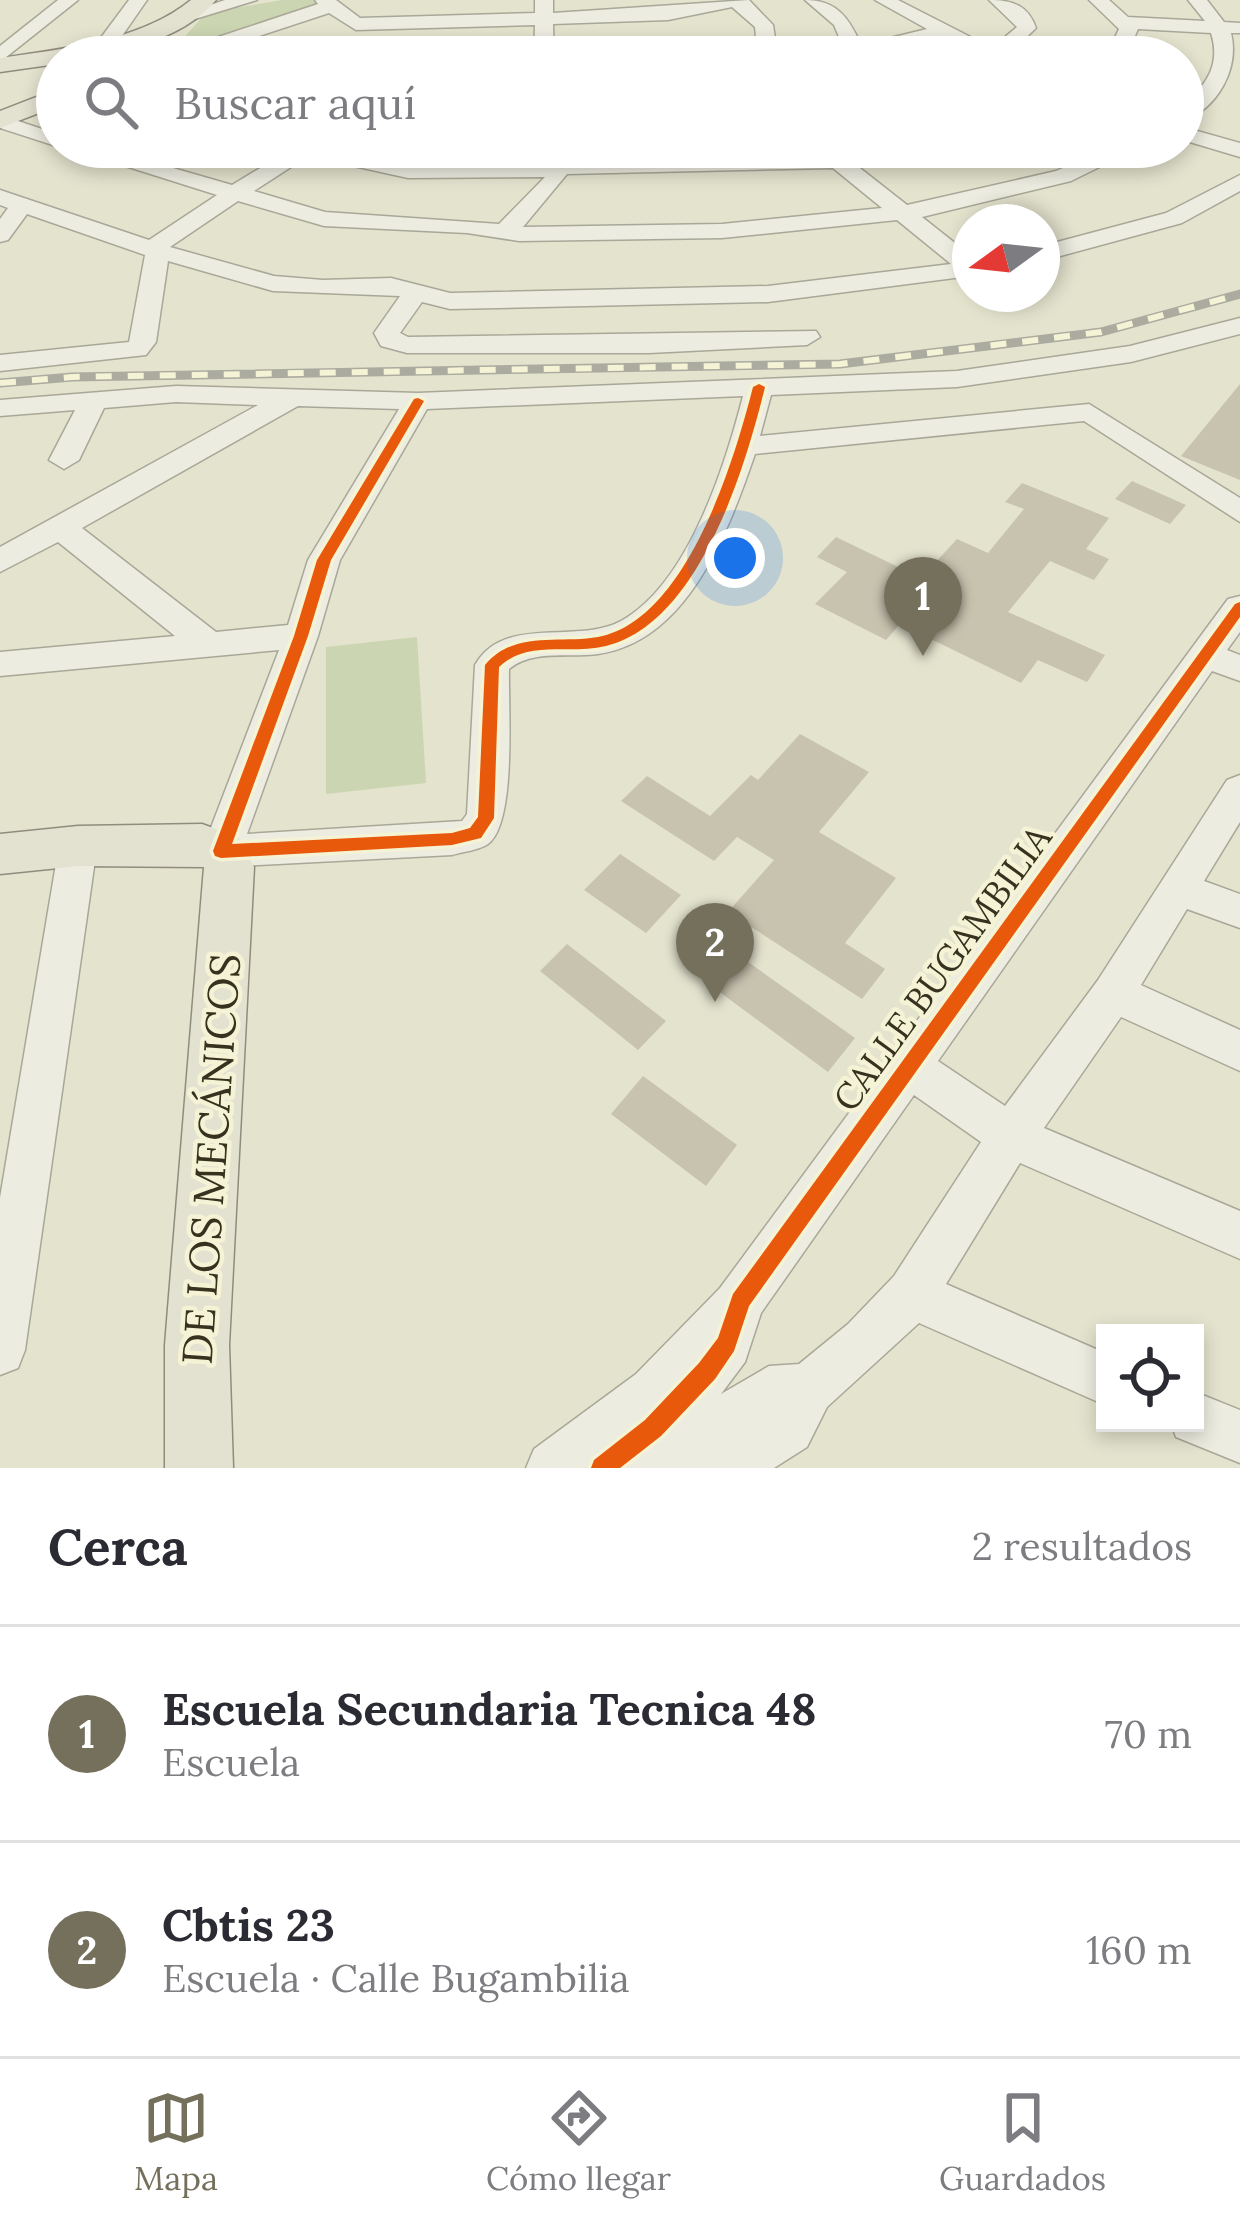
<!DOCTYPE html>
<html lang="es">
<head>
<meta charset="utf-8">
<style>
	body { margin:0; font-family:Lora,serif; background:#f2f2f3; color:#2b2b33 }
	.controls { position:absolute; right:36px; bottom:36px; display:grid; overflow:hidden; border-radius:0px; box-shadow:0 6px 18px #0003 }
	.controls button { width:108px; height:108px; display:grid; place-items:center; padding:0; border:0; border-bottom:3px solid #e1e1e2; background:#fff; color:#2b2b33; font:60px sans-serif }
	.compass { position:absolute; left:952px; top:204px; width:108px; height:108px; border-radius:50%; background:#fff; box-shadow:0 6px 18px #0003; rotate:255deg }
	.you { position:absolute; left:735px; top:558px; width:42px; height:42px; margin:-30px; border:9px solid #fff; border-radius:50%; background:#1a73e8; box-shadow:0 0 0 18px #1a73e833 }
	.badge { display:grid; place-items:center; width:78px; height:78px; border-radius:50%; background:#74705c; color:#fff; font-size:39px; font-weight:700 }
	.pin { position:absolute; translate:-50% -99px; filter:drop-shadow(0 3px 6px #0008) }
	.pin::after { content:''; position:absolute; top:63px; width:42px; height:36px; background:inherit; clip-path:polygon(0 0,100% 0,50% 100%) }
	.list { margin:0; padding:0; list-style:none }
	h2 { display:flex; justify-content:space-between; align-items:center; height:156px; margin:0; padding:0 48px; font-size:51px }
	h2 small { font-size:39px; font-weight:400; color:#7c7c81 }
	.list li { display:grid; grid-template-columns:78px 1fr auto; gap:36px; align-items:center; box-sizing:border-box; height:216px; padding:0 48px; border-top:3px solid #e1e1e2 }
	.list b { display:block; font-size:45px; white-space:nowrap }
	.list p { margin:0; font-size:39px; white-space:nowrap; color:#7c7c81 }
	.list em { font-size:39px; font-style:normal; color:#7c7c81 }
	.icon { flex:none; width:66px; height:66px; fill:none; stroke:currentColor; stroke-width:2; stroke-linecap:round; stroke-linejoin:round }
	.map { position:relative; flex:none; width:1240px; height:1468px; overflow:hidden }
	.search { position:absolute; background:#fff; box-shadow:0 6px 18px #0003; left:36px; right:36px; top:36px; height:132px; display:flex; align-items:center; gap:30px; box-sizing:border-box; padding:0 42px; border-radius:66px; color:#7c7c81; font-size:45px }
	.sheet { height:588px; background:#fff }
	nav { display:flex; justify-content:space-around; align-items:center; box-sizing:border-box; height:168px; border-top:3px solid #e1e1e2; background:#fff; font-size:33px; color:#7c7c81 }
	nav a { display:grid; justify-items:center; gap:6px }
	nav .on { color:#74705c }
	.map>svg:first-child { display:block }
	.green { fill:#cbd5b1 }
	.building { fill:#c7c3af }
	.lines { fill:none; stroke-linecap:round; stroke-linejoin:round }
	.minor-casing { stroke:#a9a797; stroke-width:3 }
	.major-casing { stroke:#8f8c7e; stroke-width:3 }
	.minor { fill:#ecece0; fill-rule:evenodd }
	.major { fill:#e3e2d1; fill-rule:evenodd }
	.rail-casing { stroke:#ababa0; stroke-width:9 }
	.rail { stroke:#f4f3d5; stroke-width:6; stroke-dasharray:16; stroke-linecap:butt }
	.cycleway-casing { stroke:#f4f3d5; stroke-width:7 }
	.cycleway { fill:#e8590c; fill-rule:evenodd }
	.labels { text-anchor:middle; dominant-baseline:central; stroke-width:9; stroke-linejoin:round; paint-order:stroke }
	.street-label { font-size:36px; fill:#37321f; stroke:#f4f3d5 }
	.near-street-label { font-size:42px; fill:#37321f; stroke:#f4f3d5 }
</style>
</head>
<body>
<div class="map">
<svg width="1240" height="1468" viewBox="0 0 1240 1468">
	<rect width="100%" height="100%" fill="#e4e3ce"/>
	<path class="green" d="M282,0H313L318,4L190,47L179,43L206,13Z
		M417,637L426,783L326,794V647Z"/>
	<path class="building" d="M1240,384V480L1181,456Z
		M1132,481L1186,505L1170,524L1115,499Z
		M1022,483L1109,518L1086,549L1109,559L1094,580L1050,561L1008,612L1105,655L1087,682L1038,660L1021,683L900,624L886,640L815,604L847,572L817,557L836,537L921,578L957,539L988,553L1024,509L1005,502Z
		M800,734L869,772L819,832L896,878L845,943L885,969L862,999L728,912L774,860L737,837L714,861L621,801L647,776L710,816L751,775L758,780Z
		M620,854L681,895L646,933L584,890Z
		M567,944L666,1021L638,1050L540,971Z
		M734,952L855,1038L828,1072L706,982Z
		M643,1076L737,1145L706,1186L611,1114Z"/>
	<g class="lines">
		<g class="minor-casing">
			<path id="minor" d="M58,0H78L0,62V46Z
				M129,0H147L122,36L185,48L318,4L315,0H336L360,18L535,13V0H553V13L749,0L773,25L777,51L844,49L834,25L805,0C836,0 849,17 861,45L927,29L875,0H898L992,48L1017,27L989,0C1012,0 1028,5 1036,28L1006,57H981L942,37L862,57H758L755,27L732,7L668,20L553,24L554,57H534L535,25L356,30L329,13L208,53L211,57H167L100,39Z
				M225,0H257L195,19L186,13Z
				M1089,0H1109L1128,17L1205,21L1188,0H1207L1224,22L1240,23V33H1231C1240,69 1217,109 1183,121V105C1207,85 1221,64 1211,33L1138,29L1126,57H1106L1119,29Z
				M0,115L57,134L59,147L0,128Z
				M1183,127L1240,143V157L1183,140Z
				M65,147H100L232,185L267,164L223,147H258L282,154C303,140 332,148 356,153C419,167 481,163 546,161L548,147H566L568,161L818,155L826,147L842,154L886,147H939L928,154L856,165L907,205L1056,171L1111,147H1140L1071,181L922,217L970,255V276L768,302L450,309L422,302L400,333L408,337L816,331L820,337L807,345L649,353H407L381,346L374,333L400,296L273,291L168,261L156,342L146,355L0,371V355L129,342L145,255L27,214L8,240L0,242V219L8,208L0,205V190L149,240L217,195ZM308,156L408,178L545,177L499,224L325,212L254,191ZM833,168L882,208L722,224L523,227L567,174ZM238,201L324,226L467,233L519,241L722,238L897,220L951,264L768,286L450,293L391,278L323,280L274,276L170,247Z
				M1240,175V191L1182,223L1042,261V246L1166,213Z
				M1240,318V334L1131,362L957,387L771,395L760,436L1089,404L1240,498V522L1084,421L755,454C729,529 689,641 598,654C569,658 533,649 509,669C508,705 517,823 488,844C480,850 462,852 452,855L221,867L207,862L202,851L279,650L0,676V652L175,636L58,542L0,572V547L258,405L176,402L104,408L79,460L64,469L49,460L75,410L0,416V400L176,386L418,393L957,371L1130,346ZM743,396C725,466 688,584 621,621C576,645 504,614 475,665L467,814L462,821L247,834L318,636L340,560L427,409ZM298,406L399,409L308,560L288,625L216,632L82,528Z
				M1240,596V632L1227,650L1240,655V681L1212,671L938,1061L1005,1106L1098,980L1227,780L1240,775V822L1204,881L1240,894V928L1187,909L1141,985L1240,1030V1071L1121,1017L1044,1128L1240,1211V1259L1020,1163L946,1284L1105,1353V1405L919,1323L827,1407L807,1447L774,1468H526L534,1449L636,1374L720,1288L1228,599ZM914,1095L981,1142L894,1276L848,1324L799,1364L769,1366L721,1394L745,1362L761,1313Z
				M78,830L92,835L97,846L25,1350L18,1368L0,1375V1198L59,846L64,835Z
				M1195,1392L1240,1410V1463L1176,1437L1171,1423H1195Z"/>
		</g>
		<g class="major-casing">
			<path id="major" d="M191,0H216C181,42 111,57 57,57V64L0,72V58C63,49 141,41 191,0Z
				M57,89V106L0,128V111Z
				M202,824L238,837L254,867L229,1345L233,1468H165V1345L204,867L78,866L0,874V834L78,826Z"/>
		</g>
		<use href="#minor" class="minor"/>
		<use href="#major" class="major"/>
		<g class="rail-casing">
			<path id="rail" d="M0,383L72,377L840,364L1101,332L1240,294"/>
		</g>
		<use href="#rail" class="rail"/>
		<g class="cycleway-casing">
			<path id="cycleway" d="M759,384L765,387C745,469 699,623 606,646C570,655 528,639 499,667L494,818L481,838L452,845L221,858L215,856L213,851L294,636L317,560L414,399L418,398L424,401L331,560L308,636L232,844L452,833L470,828L478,817L485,665C514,630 559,644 598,637C686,621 734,462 753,387Z
				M1240,602V617L749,1306L734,1351L715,1379L661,1436L620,1468H591L594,1460L645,1420L699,1363L718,1338L733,1294L1235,604Z"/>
		</g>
		<use href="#cycleway" class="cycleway"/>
	</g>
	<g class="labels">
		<g class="street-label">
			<text transform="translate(942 968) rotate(-54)">CALLE BUGAMBILIA</text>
		</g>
		<g class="near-street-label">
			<text transform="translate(211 1159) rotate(-86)">DE LOS MECÁNICOS</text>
		</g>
	</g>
</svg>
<div class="controls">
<button><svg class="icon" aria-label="locate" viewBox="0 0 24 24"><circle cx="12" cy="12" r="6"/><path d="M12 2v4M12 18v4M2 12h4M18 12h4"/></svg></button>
</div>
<svg class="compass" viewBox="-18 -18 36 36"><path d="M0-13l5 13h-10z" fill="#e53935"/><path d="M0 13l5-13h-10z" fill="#7c7c81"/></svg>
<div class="you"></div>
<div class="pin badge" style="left:923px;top:656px">1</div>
<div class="pin badge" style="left:715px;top:1002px">2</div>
<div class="search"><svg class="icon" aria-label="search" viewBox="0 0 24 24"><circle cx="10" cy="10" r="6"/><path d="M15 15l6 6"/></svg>Buscar aquí</div>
</div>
<section class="sheet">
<h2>Cerca<small>2 resultados</small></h2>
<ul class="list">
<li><span class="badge">1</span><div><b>Escuela Secundaria Tecnica 48</b><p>Escuela</p></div><em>70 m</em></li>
<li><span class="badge">2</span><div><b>Cbtis 23</b><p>Escuela · Calle Bugambilia</p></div><em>160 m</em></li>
</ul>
</section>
<nav>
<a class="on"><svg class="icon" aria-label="map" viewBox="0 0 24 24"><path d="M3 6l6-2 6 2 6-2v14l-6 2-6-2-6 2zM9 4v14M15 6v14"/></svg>Mapa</a>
<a><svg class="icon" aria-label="directions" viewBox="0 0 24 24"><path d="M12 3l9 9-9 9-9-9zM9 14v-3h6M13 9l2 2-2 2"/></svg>Cómo llegar</a>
<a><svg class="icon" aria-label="saved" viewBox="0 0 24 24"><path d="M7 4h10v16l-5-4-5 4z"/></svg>Guardados</a>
</nav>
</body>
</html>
